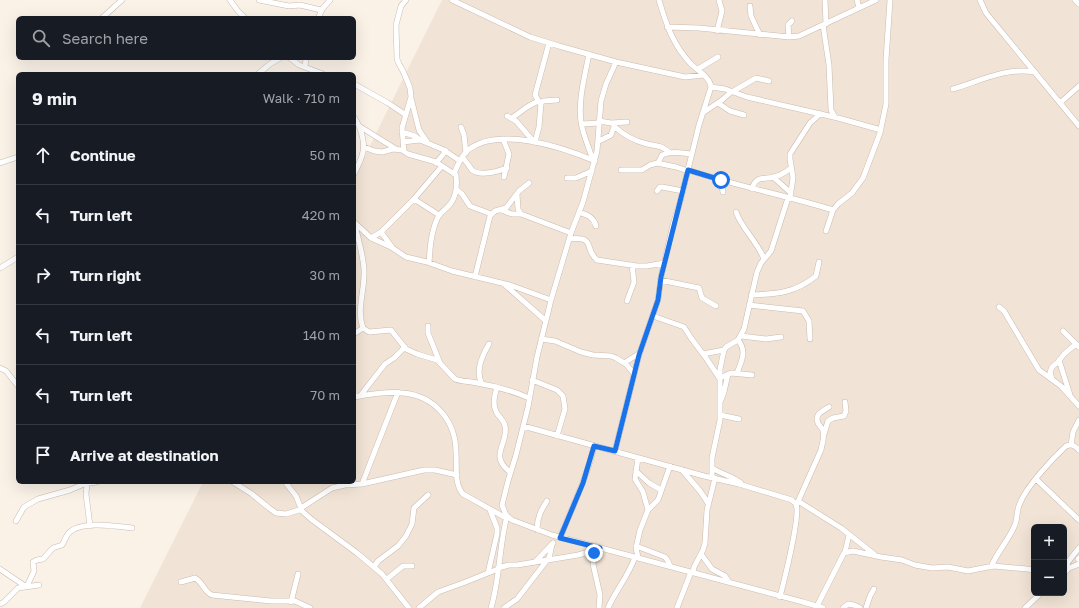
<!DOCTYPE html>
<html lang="en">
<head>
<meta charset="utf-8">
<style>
	body { margin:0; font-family:"Golos Text",sans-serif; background:#20242c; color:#f1f3f6 }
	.controls { position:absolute; right:12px; bottom:12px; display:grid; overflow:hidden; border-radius:6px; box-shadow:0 4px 16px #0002 }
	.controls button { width:36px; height:36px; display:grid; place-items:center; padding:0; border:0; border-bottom:1px solid #363941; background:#171b24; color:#f1f3f6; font:20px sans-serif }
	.stop { position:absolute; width:12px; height:12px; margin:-9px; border:3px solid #1a73e8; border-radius:50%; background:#fff }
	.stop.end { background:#1a73e8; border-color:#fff; box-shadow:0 1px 4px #0008 }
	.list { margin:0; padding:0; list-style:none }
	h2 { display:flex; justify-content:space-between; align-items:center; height:52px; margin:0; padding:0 16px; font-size:17px }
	h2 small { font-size:13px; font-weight:400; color:#9ea1a6 }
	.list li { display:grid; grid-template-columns:26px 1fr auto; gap:12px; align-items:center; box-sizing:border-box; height:60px; padding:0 16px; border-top:1px solid #363941 }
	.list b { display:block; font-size:15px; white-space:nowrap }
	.list em { font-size:13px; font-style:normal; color:#9ea1a6 }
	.icon { flex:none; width:22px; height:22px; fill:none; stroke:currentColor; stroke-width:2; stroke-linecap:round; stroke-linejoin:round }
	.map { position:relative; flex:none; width:1079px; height:608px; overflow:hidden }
	.search { position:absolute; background:#171b24; box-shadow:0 4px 16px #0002; left:16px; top:16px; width:340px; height:44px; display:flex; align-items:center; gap:10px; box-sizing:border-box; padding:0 14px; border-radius:6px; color:#9ea1a6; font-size:15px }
	.panel { position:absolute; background:#171b24; box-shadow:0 4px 16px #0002; left:16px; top:72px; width:340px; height:412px; border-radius:6px }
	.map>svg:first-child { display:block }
	.residential { fill:#f1e4d6; fill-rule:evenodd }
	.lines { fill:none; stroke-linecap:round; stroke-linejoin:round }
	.minor-casing { stroke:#cbbaae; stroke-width:6 }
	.minor { stroke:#fff; stroke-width:5 }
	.route { stroke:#1a73e8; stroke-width:5 }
</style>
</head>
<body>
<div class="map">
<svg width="1079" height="608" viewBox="0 0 1079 608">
	<rect width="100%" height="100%" fill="#faf2e7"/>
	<path class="residential" d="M442,0H1079V608H140L203,482H354V178ZM1034,527H1064V593H1034Z"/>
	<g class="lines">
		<g class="minor-casing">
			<path id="minor" d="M230,0L238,11L245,18
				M259,0L289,6L300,5L321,10
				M452,0L530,37L559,46L616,62L685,77L704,75
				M825,0L826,24
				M857,0L859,8
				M980,0L986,13L1079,126
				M1075,0L1079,4
				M750,6L751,16L760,35
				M102,18L122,0
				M318,18L323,8L330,0
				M823,25L829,65L831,110L835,117
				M667,27L699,28L789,37L799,36L876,0
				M717,31L722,11L719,0
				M789,37L788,25L792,21
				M589,54C585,75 578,100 581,122C583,135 589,148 593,160
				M290,58L299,65L323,74
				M616,62L606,84L601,101L597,151L583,202L571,233L551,300L537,357L528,407L516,455L508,481L502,505L506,515L512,520L552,535L803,602L823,608
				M305,67L306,58
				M698,69L718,57
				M258,74L270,64L280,58
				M354,84L388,103L406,115
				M711,87L725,89L747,97L838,118L881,130
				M953,89C980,81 1006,67 1035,72
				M732,92L756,78L769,81
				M411,98L419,130L427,142
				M718,103L730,111L744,115
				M1060,103L1079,86
				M541,105L535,95L549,43
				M704,112L722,100L731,92
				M507,116L516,121L534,142
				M354,117L359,126L396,149
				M512,118L527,107L538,101
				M599,121L611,123L627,122
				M582,124L599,123
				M614,126C623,135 635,141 647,144C659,147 659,144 670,153
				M461,127L464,135L466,153
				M402,132L415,136L420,140
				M503,139L509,154L504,177
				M599,141L611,135L615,124
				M403,142L420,140L444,150L460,161
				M535,142L539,127L541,103L543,101L557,100
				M364,147L374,151L382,152L393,149L402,150L408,154L436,162L456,175C457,184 456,196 451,203C447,209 440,212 437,219C431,233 430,248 429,263
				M404,151L402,128L411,97L410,88L406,78L403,71L399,64L397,59L396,25L401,6L406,0
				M462,157C466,161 469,166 472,170C481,177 498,171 507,168
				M0,163L18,157
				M436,163L446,151
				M658,163L662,155C672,151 681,153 692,154
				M621,170H642L650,165L657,163L676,167L688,171
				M688,170C736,186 785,195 833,210
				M354,174C364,154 367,147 359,126
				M454,174C457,166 461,156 468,150C499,126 562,147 595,161
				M773,177L791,193
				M567,178H576L592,171
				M721,180L723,192
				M456,189L462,194L470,206L491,214
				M752,189C756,175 763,180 773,177C780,176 786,172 791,168
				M657,191L660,187H662L683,191
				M517,194L518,209L521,214
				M790,198L793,178L790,159V154L810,123L820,114
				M414,199L439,215
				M501,210L512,214H521L571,233
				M579,212C587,215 594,217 596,226
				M736,212C742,229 757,241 764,259
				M354,222C358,238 363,254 364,270C365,290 356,310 363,328L369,332L391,330L406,349L417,354L437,360L455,379C462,382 470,381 477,383C495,386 513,391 529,398
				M355,223L371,238L391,247L406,257L427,262L452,271L510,285L551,300
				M826,231L833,210L838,204L852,193L863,178L880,133L886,104V60L890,0
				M381,232L392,247
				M371,238L381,232L414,199L442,166
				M569,239C597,236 583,248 597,260L637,266H647L664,263
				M0,268L18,257
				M475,277L490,216L495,211L506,208L519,191L529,183
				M660,280L699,288L702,298L716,306
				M504,284L546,321
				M751,295C777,294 795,293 816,276L819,262
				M627,301L634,282L632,265
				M749,305L803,311L809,321L810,339
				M999,307L1004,311L1039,370L1061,386L1079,406
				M653,316L684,327L691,338L706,358L720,379
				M428,326V333L440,363
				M1063,331L1079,347
				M354,334L363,328
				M741,336L766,339L781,337
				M541,339L555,341L581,352L593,355L611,356L616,358L626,364L634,374
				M703,354L724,350
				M1059,360L1070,395
				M624,363L640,353
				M0,368L6,371L18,386
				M737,373C742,360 747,351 738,340
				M720,378L731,373L752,375
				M1052,379L1050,372L1052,367L1058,362L1064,354L1076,344
				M532,380L557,390L563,396L565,409L557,436
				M482,384C475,371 482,356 489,344
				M497,387C494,397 492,406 498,415C501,418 504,421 505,426C509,444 488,455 510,472
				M360,396L385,364L394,358L405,347
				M354,397C370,394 387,391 403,393C435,396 456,421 456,453C457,466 454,484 463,494L506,518
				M721,400L724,392L728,374
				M720,415L739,419
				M523,426L704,476L739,484L792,500C792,501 795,503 796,504C801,515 784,581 780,597
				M824,434L828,421L833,418L844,416L846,411L845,402
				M1071,445L1073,432L1079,420
				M615,451L639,355L658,300L661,277L673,225L680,202L699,125L711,87C710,77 698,71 691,64C673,45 666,24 659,0
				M638,458L635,479L643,492L648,510
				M712,468C721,474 732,476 741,483
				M682,470L700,491L708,503
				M636,471L649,483L661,490
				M712,477V458L720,420V369L724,350L726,347L738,340L744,329L757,272L761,263L771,251L788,198
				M1036,479L1079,520
				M233,482L252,494L269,508L276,513L286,514L299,510L302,511L311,519L357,553L382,574L409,608
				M285,482L296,496L302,511
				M87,484L86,494L90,526
				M362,484L398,392
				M798,501L841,528L874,554
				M796,506L821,450C822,444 825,437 823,431C823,428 819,426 818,423C814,414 823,411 829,407
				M301,508L332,488L345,485L362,484L424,470H435L457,475
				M16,521L24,507L38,499L70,490L84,484L97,482
				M537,530C537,518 541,510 547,501
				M560,538C572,507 587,478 594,446
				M636,546L665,557L668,561L670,566
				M594,551L595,555L593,564L600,595L599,608
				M845,552L849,535
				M701,554L712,569L725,576L729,582
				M638,557L636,548L640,530L648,510L658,500L670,466
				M549,559L552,544
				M1078,559L1079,558
				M535,562L553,543
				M374,567L378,561L398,546L406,536L412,524L414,508L428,495
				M991,567C997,552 1008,541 1014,527C1018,520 1016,511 1020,503C1027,486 1052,459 1066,446C1072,444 1074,445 1079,450
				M498,568L509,565H517L578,555L599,549
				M0,569L25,586
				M488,573L497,534V528L490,510
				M693,573L694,567L703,550L705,543L707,510L715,478
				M1064,573C1066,562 1073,556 1079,548
				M1064,573L1069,568L1079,564
				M387,579L403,566H412
				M181,582L195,578C203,582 204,592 212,595L271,601H295L310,608
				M27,586L34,571L33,562L37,560L43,559L53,548L62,545C64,542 65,538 68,534C79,520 116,526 132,528
				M291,602L298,574
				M0,604L4,602L18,588L39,585
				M817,606L843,555L844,553L853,551L881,557L902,560L915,565L932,568L948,567L968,571L993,566L1027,569L1034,570
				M419,608L438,592L463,583L498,569
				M491,608C500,578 499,546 507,516
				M504,608L517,599L548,559
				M608,608C616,590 629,575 635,557
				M677,608L691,572
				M843,608L848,604L854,605L860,608
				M866,608L870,596L874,589
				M1025,608L1041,593"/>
		</g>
		<use href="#minor" class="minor"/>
	</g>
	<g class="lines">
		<path class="route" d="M594,553V551L600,548L560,538L583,483L594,446L615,451L639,355L658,300L661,277L688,170L721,180"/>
	</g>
</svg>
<div class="controls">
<button>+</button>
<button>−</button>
</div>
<div class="stop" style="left:721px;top:180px"></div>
<div class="stop end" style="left:594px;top:553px"></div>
<div class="search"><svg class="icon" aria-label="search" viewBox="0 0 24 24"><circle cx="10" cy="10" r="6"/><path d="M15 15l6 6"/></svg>Search here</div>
<section class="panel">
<h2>9 min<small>Walk · 710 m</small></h2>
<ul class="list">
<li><svg class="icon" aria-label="ahead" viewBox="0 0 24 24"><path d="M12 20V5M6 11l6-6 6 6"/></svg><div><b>Continue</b></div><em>50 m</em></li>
<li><svg class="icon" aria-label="left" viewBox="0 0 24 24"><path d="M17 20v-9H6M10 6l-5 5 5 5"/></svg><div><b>Turn left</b></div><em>420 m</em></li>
<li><svg class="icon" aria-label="right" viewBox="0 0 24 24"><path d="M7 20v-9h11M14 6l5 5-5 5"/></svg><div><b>Turn right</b></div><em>30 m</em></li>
<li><svg class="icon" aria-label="left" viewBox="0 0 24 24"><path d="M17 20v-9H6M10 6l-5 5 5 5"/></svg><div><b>Turn left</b></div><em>140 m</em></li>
<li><svg class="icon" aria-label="left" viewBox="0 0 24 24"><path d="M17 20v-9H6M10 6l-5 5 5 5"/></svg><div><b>Turn left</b></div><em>70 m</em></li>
<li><svg class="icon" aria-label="arrive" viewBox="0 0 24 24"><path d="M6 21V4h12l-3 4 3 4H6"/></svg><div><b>Arrive at destination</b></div></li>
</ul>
</section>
</div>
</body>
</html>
